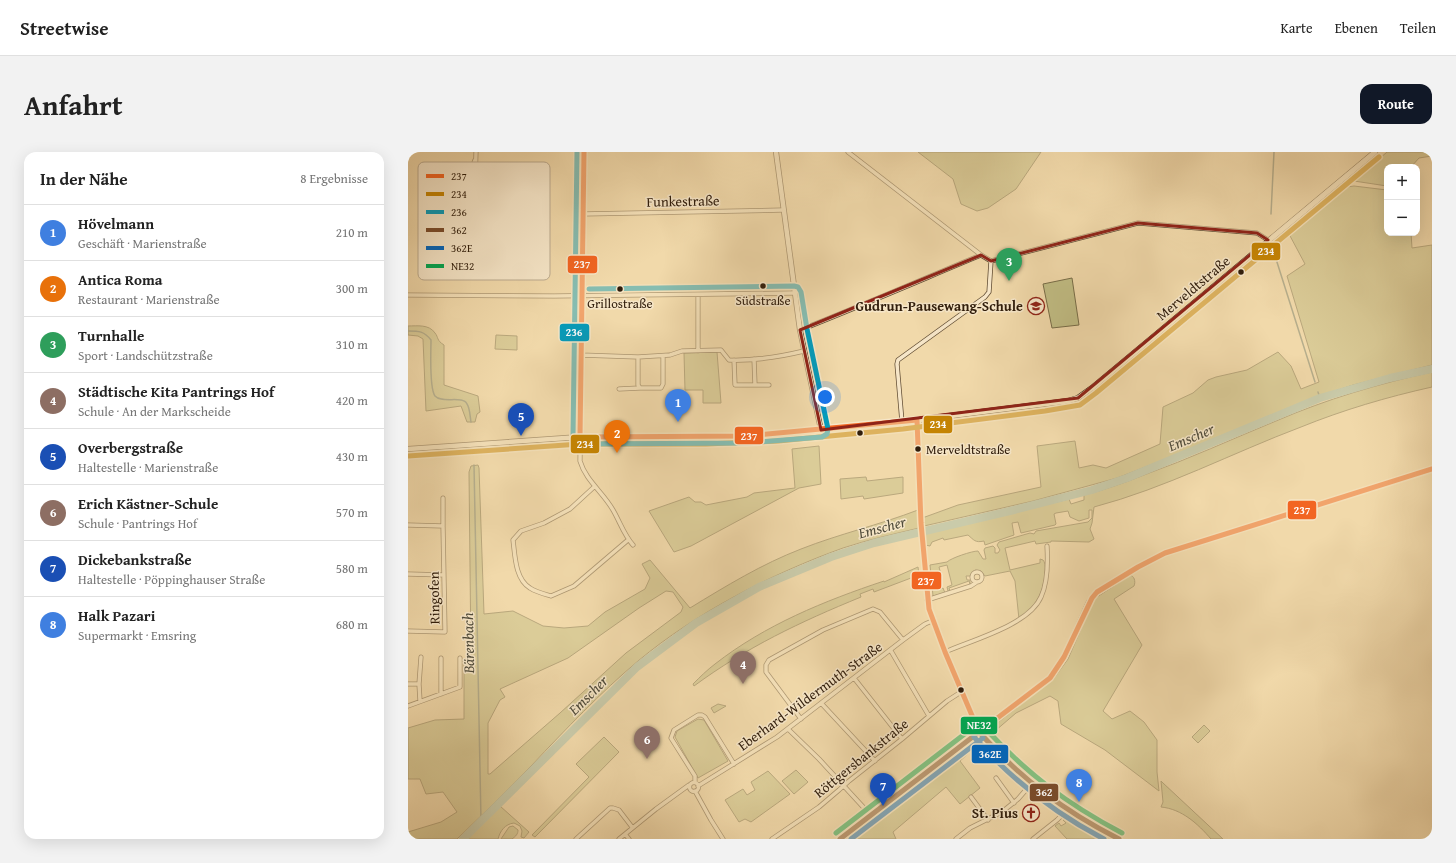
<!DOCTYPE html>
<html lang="de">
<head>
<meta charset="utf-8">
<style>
	body { margin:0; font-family:"Gentium Book Plus",serif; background:#f2f2f2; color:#222 }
	.controls { position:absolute; right:12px; top:12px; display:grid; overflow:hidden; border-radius:8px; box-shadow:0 4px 16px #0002 }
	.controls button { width:36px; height:36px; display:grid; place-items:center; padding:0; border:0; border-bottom:1px solid #e0e0e0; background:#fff; color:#222; font:20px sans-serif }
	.you { position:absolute; left:417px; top:245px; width:14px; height:14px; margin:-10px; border:3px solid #fff; border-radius:50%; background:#1a73e8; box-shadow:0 0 0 6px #1a73e833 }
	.badge { display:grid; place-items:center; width:26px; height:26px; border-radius:50%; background:#111827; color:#fff; font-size:13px; font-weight:700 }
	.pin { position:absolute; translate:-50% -33px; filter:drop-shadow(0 1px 2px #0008) }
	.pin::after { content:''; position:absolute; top:21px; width:14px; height:12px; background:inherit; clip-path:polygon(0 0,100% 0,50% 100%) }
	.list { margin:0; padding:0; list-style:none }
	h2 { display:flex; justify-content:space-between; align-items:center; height:52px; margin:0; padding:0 16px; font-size:17px }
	h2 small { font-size:13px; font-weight:400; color:#767676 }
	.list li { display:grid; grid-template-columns:26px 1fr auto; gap:12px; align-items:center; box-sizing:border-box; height:56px; padding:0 16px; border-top:1px solid #e0e0e0 }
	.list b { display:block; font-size:15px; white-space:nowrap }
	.list p { margin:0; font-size:13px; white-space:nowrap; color:#767676 }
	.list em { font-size:13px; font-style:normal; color:#767676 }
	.map { position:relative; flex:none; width:1024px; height:687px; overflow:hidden; border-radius:12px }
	header { display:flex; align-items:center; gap:24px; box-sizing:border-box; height:56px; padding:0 20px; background:#fff; border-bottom:1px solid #e0e0e0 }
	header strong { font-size:19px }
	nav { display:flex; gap:22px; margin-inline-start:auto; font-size:14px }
	.intro { display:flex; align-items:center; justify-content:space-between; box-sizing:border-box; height:96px; padding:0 24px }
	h1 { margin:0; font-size:28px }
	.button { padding:10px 18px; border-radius:12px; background:#111827; color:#fff; font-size:14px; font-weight:700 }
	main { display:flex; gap:24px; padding:0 24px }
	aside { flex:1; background:#fff; border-radius:12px; box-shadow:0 4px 16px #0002 }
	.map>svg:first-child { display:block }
	.green { fill:#c1bd84; stroke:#786d48; fill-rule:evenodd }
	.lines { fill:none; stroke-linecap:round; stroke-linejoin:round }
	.stream { stroke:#707b6a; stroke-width:1.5 }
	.river { stroke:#9bbaaa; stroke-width:8 }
	.minor-casing { stroke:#604c33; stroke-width:5 }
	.tertiary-casing { stroke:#604c33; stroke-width:6 }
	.secondary-casing { stroke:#301d0b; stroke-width:6 }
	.minor { stroke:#f6e6c8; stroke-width:3.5 }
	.tertiary { stroke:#f6e6c8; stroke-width:4.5 }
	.secondary { stroke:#f6e6c8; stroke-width:5 }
	.bus-1-casing { stroke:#f6e6c8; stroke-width:8 }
	.bus-2-casing { stroke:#f6e6c8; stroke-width:8 }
	.bus-3-casing { stroke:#f6e6c8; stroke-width:8 }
	.bus-4-casing { stroke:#f6e6c8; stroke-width:8 }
	.bus-5-casing { stroke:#f6e6c8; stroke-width:8 }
	.bus-6-casing { stroke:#f6e6c8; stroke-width:8 }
	.bus-1 { stroke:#f26522; stroke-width:5 }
	.bus-2 { stroke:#c58403; stroke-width:5 }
	.bus-3 { stroke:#059bba; stroke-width:5 }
	.bus-4 { stroke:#7a4b2a; stroke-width:5 }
	.bus-5 { stroke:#0065bd; stroke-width:5 }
	.bus-6 { stroke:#00a651; stroke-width:5 }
	.marked { fill:none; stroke:#8f2418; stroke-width:3; stroke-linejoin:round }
	.bus-dot { fill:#301d0b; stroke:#f6e6c8; stroke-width:1.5 }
	.labels { text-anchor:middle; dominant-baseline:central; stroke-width:3; stroke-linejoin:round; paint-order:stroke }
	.bus-label { font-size:13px; fill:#301d0b; stroke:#f6e6c8 }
	.street-label { font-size:14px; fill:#301d0b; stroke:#f6e6c8 }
	.poi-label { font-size:14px; font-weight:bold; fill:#301d0b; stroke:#f6e6c8; text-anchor:end }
	.water-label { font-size:15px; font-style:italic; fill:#504c3b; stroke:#f6e6c8 }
	.key { fill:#f6e6c8; stroke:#bbaa8f; stroke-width:1 }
	.key-label { font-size:11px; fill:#301d0b }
	.line-badge { stroke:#f6e6c8; stroke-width:1.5 }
	.badge-label { font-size:11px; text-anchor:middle; font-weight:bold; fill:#fff }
</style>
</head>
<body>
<header>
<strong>Streetwise</strong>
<nav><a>Karte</a><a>Ebenen</a><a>Teilen</a></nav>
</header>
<div class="intro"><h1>Anfahrt</h1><a class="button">Route</a></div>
<main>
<aside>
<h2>In der Nähe<small>8 Ergebnisse</small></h2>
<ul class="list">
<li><span class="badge" style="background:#3f7fe0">1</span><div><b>Hövelmann</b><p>Geschäft · Marienstraße</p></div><em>210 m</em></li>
<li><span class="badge" style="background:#e8710a">2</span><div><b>Antica Roma</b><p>Restaurant · Marienstraße</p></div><em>300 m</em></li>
<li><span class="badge" style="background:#2e9e5b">3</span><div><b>Turnhalle</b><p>Sport · Landschützstraße</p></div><em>310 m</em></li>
<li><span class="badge" style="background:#8d6e63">4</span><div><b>Städtische Kita Pantrings Hof</b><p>Schule · An der Markscheide</p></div><em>420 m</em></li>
<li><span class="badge" style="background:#1a4fb4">5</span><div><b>Overbergstraße</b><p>Haltestelle · Marienstraße</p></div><em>430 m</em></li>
<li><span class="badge" style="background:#8d6e63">6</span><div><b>Erich Kästner-Schule</b><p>Schule · Pantrings Hof</p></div><em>570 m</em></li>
<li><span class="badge" style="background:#1a4fb4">7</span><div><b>Dickebankstraße</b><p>Haltestelle · Pöppinghauser Straße</p></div><em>580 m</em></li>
<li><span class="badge" style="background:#3f7fe0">8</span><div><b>Halk Pazari</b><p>Supermarkt · Emsring</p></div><em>680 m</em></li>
</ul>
</aside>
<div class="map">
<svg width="1024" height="687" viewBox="0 0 1024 687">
	<rect width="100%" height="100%" fill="#f1d9aa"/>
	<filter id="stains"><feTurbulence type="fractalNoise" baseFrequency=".005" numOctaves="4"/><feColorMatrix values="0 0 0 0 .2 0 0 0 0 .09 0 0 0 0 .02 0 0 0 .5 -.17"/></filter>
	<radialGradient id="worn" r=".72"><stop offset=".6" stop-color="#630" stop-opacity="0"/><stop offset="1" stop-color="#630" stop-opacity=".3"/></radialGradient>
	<path class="green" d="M510,0H633L608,37L580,56L569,59L553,52L545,27Z
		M979,0H1024V4L1011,6L1003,15H979V34L946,29Z
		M946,34L979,38V81H1003L1004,96L1024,93V213L945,233L909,245L789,295L709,326L625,349L516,374L515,365H517L550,353L633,335L629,294L667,289L671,316L685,313L698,316L752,292L755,255L785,241L800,228L808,225L839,218L870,200L883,214L893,237L911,230L879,124L897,112L881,82L939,35Z
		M664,126L671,173L644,176L635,132Z
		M0,174C9,174 21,172 27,181C31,186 28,188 36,193V233L70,244L72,260L69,262L67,270H59L53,254L18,259L15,187L10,184L0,183Z
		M88,183L109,184V198L87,197Z
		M309,200L313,251H295V238H277L276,201Z
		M1024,220V235C979,245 935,258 893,275C824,301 758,336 686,355L684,371L682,377L686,387L681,390L643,389V390L628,392L627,389L597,396L602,418L632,411V407L635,408C638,412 637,416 637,420C636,442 627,454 611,467L607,429L602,419L577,424L573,419L567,418L562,424H558L559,428H562V432L561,429L541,436L542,439H540L539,435L544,433L539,413L531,415L532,419L527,422L528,432L527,435L529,438L535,436L537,441L525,444L522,413L539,410C543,406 564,399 570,399L575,407H578L576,398L577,396L585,394L587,396V401H590L592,398L589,393L591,390L622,381L626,382L628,379L680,370L684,366V358H681V366L671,369L662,365L660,359L648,361L646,362L648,372L647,373L613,381L610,370L604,371L606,383L577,393L576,389C567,391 566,388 560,383L536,388L535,386L524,390L522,394L517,393L516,382L661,347L663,352L676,348V343C696,338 716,331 736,323C781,307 824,287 868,269C919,247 970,232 1024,220Z
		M411,294L413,332L391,336L283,394L266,400L241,359L281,345L287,350H293L298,353L339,345L346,341L387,336L384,297Z
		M70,313L71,316L76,462L105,459L135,474L156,476L180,474L197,460L237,437L242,426L234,412L242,408L282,456C318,434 354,412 393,397C431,382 471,373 510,358L511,376C486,382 459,388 435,396C363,422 289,460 230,509C192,541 158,577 124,613C100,638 74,663 49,687H0V680L33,670L49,660L35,640L18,642L12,627H0V576L27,568L56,567V507H63L61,320L63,314ZM258,439L265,440L275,455L273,460L218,501L152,561L82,622H80V571L92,548L97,545L92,537L160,506L231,456Z
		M458,325L459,329L495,325V341L456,347L455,344L433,347L432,327Z
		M510,415L511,423L466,440L465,437L452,442L453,445C392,470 339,495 286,534L285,532C292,525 299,518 307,512C357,473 416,449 476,429V430Z
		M722,423C726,424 728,429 726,434L706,447L734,493L695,559L704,567L722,559L736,570L749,588V620L751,639L697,598L653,572L650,549L642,544L608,561L587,579L583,576L642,529H644L660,507L686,447L690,443Z
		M310,552L318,554L306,561L303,556Z
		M290,567L296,568L320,609L290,626L267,585L269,579Z
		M796,573L802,579L790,591L784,585Z
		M196,585L211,600L127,685L124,683L181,625L168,612Z
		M561,592L564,598L552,609L572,636L552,652L538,635L485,680L488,687H437L461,669H466L468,666L484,655L483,654L490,647Z
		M388,618L400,630L386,642L374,629Z
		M360,619L382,642L343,670L337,667L331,670L317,648L335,637L339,643L347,638L343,630Z
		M753,629L755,631L815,687H803C790,672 774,657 753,655L755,650Z
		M92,654L121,680L116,686L113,685L114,679L112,674L106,671C97,672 92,679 90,687H59Z
		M658,666L662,667L698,687H659L647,674L651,671L653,674L658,671L655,668Z
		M105,674L110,678C110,682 108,684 104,687H93L101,675Z"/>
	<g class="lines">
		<path class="stream" d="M863,62L866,0
			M868,107L907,230
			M0,179C11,179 16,179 23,188C23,200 21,236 27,244C34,252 55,243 59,252C62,256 62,265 63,270
			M910,240L912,246
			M66,313L73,669"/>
		<path class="river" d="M55,687L229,515L288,471L351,435L423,405L466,391L606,358L684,338L719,326L912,246L982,226L1024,217"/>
		<g class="minor-casing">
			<path id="minor" d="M176,0L172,309C178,329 195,340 205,358C212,370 216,383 225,393
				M440,0L573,103L583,109L730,71L849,81L860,88
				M67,8L58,32L59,36H65L67,34L68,0
				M175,62L375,58
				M0,143L146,144L386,141
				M290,143V199
				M392,178C453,154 513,128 573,103
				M173,203L230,205L262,203L274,199L313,198L321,208C346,209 371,205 396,199
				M230,205V233L232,236H253L255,232V204
				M326,208L327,233H347L346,207
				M347,233H361
				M211,237L232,236
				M494,270L489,212L490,208L577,145L581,140L583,109
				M186,335L162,357L136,371L113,379L105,388C107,403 107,427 122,436C128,440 136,442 143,444L166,434L220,388
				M35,346V374
				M0,373L35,374L37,480L0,479
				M564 425a5 5 0 1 1 10 0a5 5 0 1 1-10 0Z
				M0,422L36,423
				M519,448L563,434L569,430
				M483,499L521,564
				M537,500C564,488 621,473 633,445C640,430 640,411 639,394
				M446,526L494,587
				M0,532H11L12,549
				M11,532L13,505
				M33,542V506
				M413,551L467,609
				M0,554L52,535V506
				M393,567L358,520V513L361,508L415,478L465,457L472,460L495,488
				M380,577L411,607L457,657
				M571,580C609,626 658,661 711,687
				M588,626L606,651
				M287,630V624L263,586L266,578L290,563H294L297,565L326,612
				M281.5 635a4.5 4.5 0 1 1 9 0a4.5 4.5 0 1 1-9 0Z
				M290,634L369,585L495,488L517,472L524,469
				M287,639L303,668L315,687
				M563,645L580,668
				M217,682L221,687
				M168,687L202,656H205L211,658L224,675
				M211,687L248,657L281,633
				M364,687L411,655L431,638L441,629L494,587L539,549L553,540
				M548,687L562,676L594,660L610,647L623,632
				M625,687L649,668L659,658"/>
		</g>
		<g class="tertiary-casing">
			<path id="tertiary" d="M368,0L392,178L413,278
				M0,297L172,285L339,284L509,268"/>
		</g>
		<g class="secondary-casing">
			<path id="secondary" d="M571,580L537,500L521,457L513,371L509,268L660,249L670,246L684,236L967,0
				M432,687L642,526L656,505L681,450L687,443L730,415L757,401L1024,317"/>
		</g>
		<use href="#minor" class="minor"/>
		<use href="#tertiary" class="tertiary"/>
		<use href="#secondary" class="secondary"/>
		<g class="bus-1-casing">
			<path id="bus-1" d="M509,268L513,371L521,457L537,500L571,580
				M172,285L339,284L509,268
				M172,285L176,0
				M571,580L642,526L656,505L684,446L689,440L730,415L757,401L1024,317"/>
		</g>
		<g class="bus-2-casing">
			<path id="bus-2" d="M0,304L172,292H298L370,289L495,277L637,259L672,253L688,241L971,5"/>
		</g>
		<g class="bus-3-casing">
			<path id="bus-3" d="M169,0L165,285L167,289L172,292L339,291L414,285L419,282L420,277L399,177L393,140L390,135L386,134L181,137"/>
		</g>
		<g class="bus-4-casing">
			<path id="bus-4" d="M571,580C612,626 656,659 711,687
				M432,687L571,580"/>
		</g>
		<g class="bus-5-casing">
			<path id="bus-5" d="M566,585C603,627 646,661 696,687
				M443,687L575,586"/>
		</g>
		<g class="bus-6-casing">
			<path id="bus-6" d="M428,681L567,574L571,573L576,575C618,621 659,652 714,681"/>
		</g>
		<use href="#bus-1" class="bus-1"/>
		<use href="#bus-2" class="bus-2"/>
		<use href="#bus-3" class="bus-3"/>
		<use href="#bus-4" class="bus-4"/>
		<use href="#bus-5" class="bus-5"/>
		<use href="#bus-6" class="bus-6"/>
	</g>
	<path d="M0 0H1024V687H0ZM730,71L849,81L860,88L670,246L413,278L392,178L573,103L583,109Z" fill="#f1d9aa" fill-opacity=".55" fill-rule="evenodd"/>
	<path class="marked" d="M730,71L849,81L860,88L670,246L413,278L392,178L573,103L583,109Z"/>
	<defs>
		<g id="school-ring" transform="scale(0.9)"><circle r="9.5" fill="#f6e6c8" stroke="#8f2418" stroke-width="1.5"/><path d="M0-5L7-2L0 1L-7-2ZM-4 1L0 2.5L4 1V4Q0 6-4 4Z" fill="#8f2418"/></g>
		<g id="church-ring" transform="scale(0.9)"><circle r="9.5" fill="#f6e6c8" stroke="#8f2418" stroke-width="1.5"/><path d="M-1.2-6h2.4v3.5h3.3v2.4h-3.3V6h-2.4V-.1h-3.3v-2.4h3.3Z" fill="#8f2418"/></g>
	</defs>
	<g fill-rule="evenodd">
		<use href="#school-ring" x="628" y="154"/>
		<use href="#church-ring" x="623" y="661"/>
	</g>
	<g class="bus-dot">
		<circle cx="833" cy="120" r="3.5"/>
		<circle cx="355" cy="134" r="3.5"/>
		<circle cx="212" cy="137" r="3.5"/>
		<circle cx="452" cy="281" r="3.5"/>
		<circle cx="510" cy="297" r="3.5"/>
		<circle cx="553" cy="538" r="3.5"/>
	</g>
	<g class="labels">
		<g class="bus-label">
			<text x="355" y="148">Südstraße</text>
			<text x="212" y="151">Grillostraße</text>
			<text x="518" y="297" text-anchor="start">Merveldtstraße</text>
		</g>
		<g class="street-label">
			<text transform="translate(275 49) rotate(-1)">Funkestraße</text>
			<text transform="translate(785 136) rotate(-40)">Merveldtstraße</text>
			<text transform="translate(26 446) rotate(-91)">Ringofen</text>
			<text transform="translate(402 544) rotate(-36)">Eberhard-Wildermuth-Straße</text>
			<text transform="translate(453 606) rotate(-39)">Röttgersbankstraße</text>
		</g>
		<g class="poi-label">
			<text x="615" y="154">Gudrun-Pausewang-Schule</text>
			<text x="610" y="661">St. Pius</text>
		</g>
		<g class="water-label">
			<text transform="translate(783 285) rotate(-23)">Emscher</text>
			<text transform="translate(474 375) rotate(-15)">Emscher</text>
			<text transform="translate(60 491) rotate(-91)">Bärenbach</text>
			<text transform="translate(180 543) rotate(-45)">Emscher</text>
		</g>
	</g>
	<rect x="10" y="10" width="132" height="118" rx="6" class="key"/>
	<rect x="18" y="22" width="18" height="4" fill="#f26522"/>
	<rect x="18" y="40" width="18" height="4" fill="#c58403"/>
	<rect x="18" y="58" width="18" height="4" fill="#059bba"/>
	<rect x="18" y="76" width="18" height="4" fill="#7a4b2a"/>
	<rect x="18" y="94" width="18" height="4" fill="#0065bd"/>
	<rect x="18" y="112" width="18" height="4" fill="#00a651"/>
	<g class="key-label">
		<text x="43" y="28">237</text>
		<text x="43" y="46">234</text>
		<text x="43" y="64">236</text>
		<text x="43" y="82">362</text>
		<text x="43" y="100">362E</text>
		<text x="43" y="118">NE32</text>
	</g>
	<g class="line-badge">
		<rect x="843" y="90" width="30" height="19" rx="4" fill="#c58403"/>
		<rect x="159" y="103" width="31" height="19" rx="4" fill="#f26522"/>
		<rect x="151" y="171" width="31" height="19" rx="4" fill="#059bba"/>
		<rect x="515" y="263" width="30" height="19" rx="4" fill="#c58403"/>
		<rect x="326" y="274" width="30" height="19" rx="4" fill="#f26522"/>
		<rect x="162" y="282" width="30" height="20" rx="4" fill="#c58403"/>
		<rect x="879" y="348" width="30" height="20" rx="4" fill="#f26522"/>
		<rect x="503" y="419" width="31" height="19" rx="4" fill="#f26522"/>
		<rect x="552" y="564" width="38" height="19" rx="4" fill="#00a651"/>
		<rect x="563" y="592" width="38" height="20" rx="4" fill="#0065bd"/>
		<rect x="621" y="631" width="30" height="19" rx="4" fill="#7a4b2a"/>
	</g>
	<g class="badge-label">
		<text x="858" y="103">234</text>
		<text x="174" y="116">237</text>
		<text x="166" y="184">236</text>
		<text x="530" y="276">234</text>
		<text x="341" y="288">237</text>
		<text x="177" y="296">234</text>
		<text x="894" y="362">237</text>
		<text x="518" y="433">237</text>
		<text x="571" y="577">NE32</text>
		<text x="582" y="606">362E</text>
		<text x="636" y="644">362</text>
	</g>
	<rect width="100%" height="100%" filter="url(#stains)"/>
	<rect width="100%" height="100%" fill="url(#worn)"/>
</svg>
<div class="controls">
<button>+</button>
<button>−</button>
</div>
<div class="you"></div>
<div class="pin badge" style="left:270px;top:270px;background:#3f7fe0">1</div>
<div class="pin badge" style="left:209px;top:301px;background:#e8710a">2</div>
<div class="pin badge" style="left:601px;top:129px;background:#2e9e5b">3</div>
<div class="pin badge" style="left:335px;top:532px;background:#8d6e63">4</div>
<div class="pin badge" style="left:113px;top:284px;background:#1a4fb4">5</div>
<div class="pin badge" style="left:239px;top:607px;background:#8d6e63">6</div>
<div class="pin badge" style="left:475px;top:654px;background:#1a4fb4">7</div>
<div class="pin badge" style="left:671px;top:650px;background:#3f7fe0">8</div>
</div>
</main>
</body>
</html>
